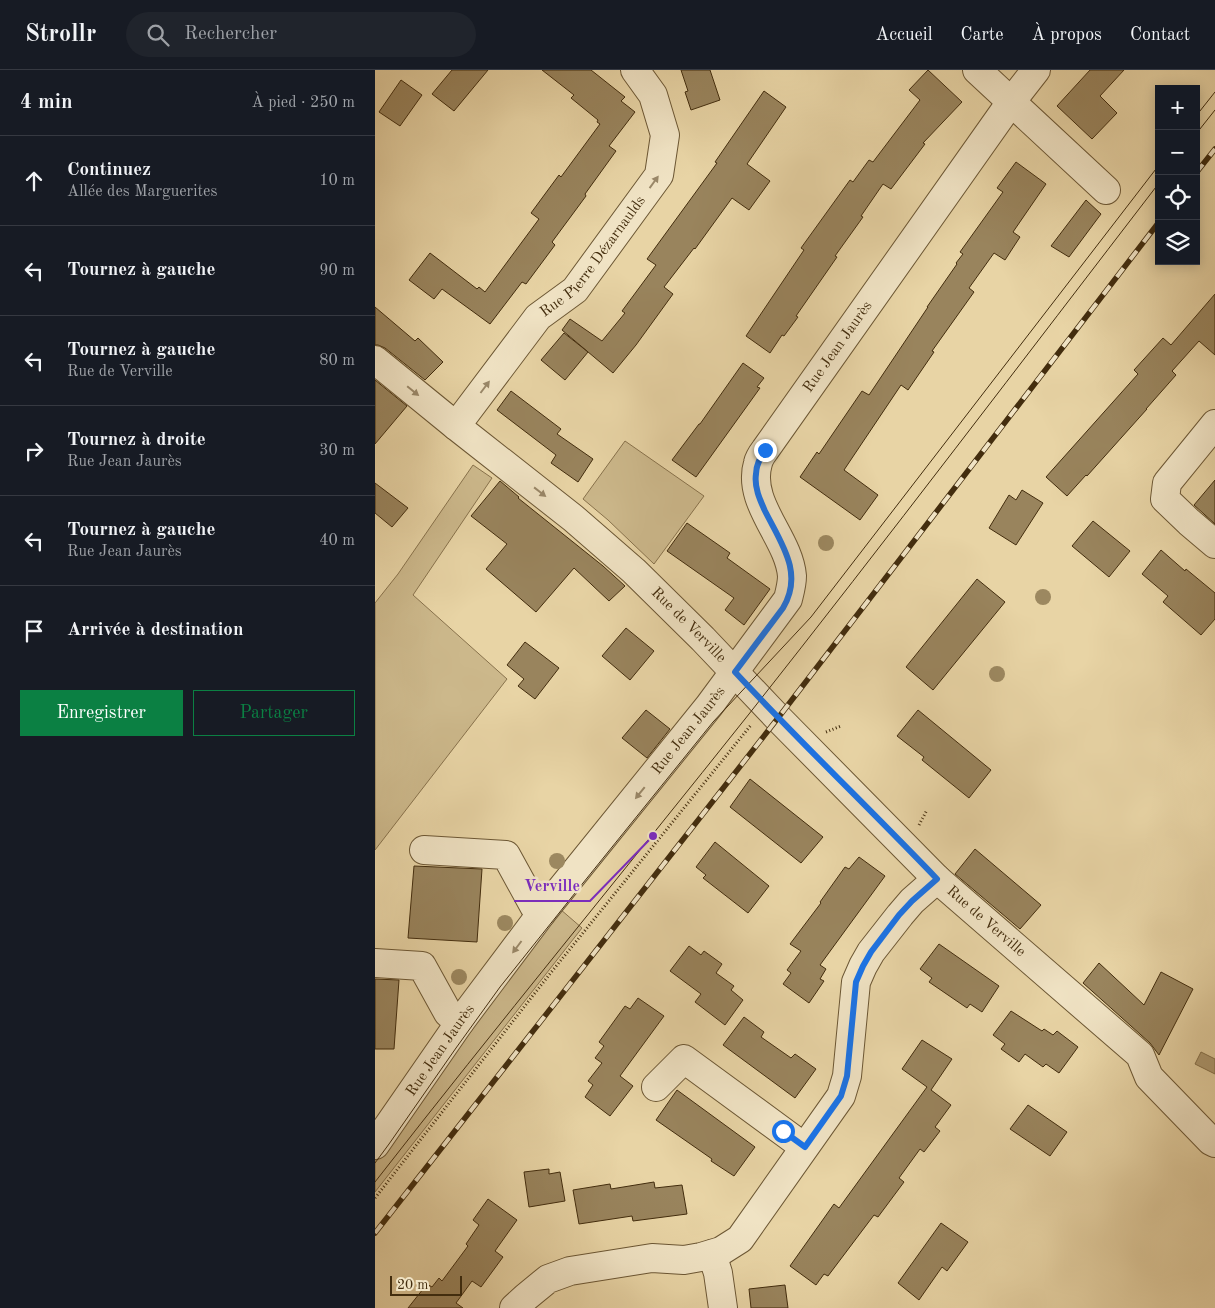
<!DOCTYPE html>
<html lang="fr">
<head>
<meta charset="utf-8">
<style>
	body { margin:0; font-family:"Old Standard TT",serif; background:#20242c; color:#f1f3f6 }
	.controls { position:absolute; right:15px; top:15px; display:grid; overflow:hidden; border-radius:0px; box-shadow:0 2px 12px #0003 }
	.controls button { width:45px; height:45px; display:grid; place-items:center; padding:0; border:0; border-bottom:1px solid #363941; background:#171b24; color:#f1f3f6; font:25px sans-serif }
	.scale { position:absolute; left:15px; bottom:12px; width:72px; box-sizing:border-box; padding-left:5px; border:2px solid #432d0e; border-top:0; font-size:14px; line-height:18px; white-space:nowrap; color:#432d0e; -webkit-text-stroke:4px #f0e3c4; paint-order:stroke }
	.stop { position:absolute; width:15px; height:15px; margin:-11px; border:4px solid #1a73e8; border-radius:50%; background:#fff }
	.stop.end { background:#1a73e8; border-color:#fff; box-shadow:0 1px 5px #0008 }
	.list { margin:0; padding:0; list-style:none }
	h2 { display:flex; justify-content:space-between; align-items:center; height:65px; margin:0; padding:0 20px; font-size:21px }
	h2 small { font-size:16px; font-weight:400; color:#9ea1a6 }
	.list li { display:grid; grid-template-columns:32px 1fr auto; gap:15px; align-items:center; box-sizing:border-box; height:90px; padding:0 20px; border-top:1px solid #363941 }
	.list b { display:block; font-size:19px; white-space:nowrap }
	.list p { margin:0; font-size:16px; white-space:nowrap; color:#9ea1a6 }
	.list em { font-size:16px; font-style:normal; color:#9ea1a6 }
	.actions { display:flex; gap:10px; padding:15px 20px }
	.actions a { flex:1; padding:11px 0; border:1px solid #0b8043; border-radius:0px; text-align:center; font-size:18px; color:#0b8043 }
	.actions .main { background:#0b8043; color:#fff }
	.icon { flex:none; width:28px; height:28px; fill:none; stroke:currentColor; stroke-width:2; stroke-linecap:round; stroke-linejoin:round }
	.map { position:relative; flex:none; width:840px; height:1238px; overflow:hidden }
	header { display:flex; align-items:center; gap:30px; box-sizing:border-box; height:70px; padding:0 25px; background:#171b24; border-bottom:1px solid #363941 }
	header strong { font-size:24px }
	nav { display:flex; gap:28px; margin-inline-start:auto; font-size:18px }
	.search { width:350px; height:45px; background:#20242c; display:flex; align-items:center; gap:12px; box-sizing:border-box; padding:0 18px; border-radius:28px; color:#9ea1a6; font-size:19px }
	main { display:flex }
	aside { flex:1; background:#171b24 }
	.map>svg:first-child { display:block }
	.green { fill:#ccb88b; stroke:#88724c }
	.water { fill:#b09b72; stroke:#846f4a }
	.building { fill:#99845d; stroke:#432d0e }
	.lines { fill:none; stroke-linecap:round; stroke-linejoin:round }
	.minor-casing { stroke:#6c5734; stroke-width:30 }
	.path { stroke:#432d0e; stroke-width:3; stroke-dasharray:1 2.5; stroke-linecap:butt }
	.minor { stroke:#f0e3c4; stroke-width:28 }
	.tram { stroke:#432d0e; stroke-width:1 }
	.rail-casing { stroke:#432d0e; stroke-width:5.5 }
	.rail { stroke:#f0e3c4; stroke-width:4; stroke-dasharray:11; stroke-linecap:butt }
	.tree { fill:#9c8860 }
	.oneway { fill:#9a8869 }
	.route { stroke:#1a73e8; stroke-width:6 }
	.labels { text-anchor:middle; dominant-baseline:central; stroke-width:5; stroke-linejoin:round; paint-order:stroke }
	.street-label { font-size:15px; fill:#432d0e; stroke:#f0e3c4 }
	.leader { fill:none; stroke:#7b2cbf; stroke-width:2 }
	.callout-dot { fill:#7b2cbf; stroke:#f0e3c4; stroke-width:2 }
	.callout-label { font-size:16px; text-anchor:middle; font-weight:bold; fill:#7b2cbf; stroke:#f0e3c4; stroke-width:5; stroke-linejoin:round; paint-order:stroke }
</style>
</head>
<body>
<header>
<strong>Strollr</strong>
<div class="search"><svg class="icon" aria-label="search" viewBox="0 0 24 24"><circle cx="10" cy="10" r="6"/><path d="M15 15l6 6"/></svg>Rechercher</div>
<nav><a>Accueil</a><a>Carte</a><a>À propos</a><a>Contact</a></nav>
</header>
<main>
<aside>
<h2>4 min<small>À pied · 250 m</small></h2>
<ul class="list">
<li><svg class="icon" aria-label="ahead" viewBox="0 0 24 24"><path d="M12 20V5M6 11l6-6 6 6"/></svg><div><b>Continuez</b><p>Allée des Marguerites</p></div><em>10 m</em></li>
<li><svg class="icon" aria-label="left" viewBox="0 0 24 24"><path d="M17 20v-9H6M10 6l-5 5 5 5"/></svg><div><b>Tournez à gauche</b></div><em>90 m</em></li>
<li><svg class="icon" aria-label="left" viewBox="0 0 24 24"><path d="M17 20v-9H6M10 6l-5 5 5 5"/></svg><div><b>Tournez à gauche</b><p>Rue de Verville</p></div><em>80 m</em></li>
<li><svg class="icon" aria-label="right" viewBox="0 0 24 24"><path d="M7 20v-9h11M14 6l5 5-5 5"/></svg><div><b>Tournez à droite</b><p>Rue Jean Jaurès</p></div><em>30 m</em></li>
<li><svg class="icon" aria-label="left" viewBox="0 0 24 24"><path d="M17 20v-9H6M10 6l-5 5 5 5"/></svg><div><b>Tournez à gauche</b><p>Rue Jean Jaurès</p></div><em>40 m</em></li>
<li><svg class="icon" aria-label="arrive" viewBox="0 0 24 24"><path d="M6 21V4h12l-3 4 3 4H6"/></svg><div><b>Arrivée à destination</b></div></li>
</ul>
<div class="actions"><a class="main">Enregistrer</a><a>Partager</a></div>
</aside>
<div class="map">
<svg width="840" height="1238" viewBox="0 0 840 1238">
	<rect width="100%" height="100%" fill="#e8d4a5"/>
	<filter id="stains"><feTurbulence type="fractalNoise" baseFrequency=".004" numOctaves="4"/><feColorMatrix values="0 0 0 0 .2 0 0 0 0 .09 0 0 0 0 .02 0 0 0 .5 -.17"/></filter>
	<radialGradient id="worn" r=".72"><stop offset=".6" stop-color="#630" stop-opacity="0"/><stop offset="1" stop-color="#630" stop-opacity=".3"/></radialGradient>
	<path class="green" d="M250,371L329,426L279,494L233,450L208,429Z
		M98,395L117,408L38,525L132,609L0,780V533L23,504Z
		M185,839L207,858L0,1122V1085Z"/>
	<path class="water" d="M826,982L840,989V1004L820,994Z"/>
	<path class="building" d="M77,0H113L79,41L57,24Z
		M167,0H216L250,27L246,31L260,42L234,76L241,81L210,124L211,126L177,172L180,175L151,214L147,212L115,254L67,219L59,229L34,210L55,183L102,219L104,217L110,222L164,149L156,143L184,105L186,107L225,54L222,52L223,50L196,28L199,25Z
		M306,0H335L345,30L316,40L310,22L313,21Z
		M553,0L587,32L548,73L550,74L516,119L508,114L486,146L488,147L460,186L462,187L421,246L423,247L409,266L407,265L395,283L371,266L429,180L426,178L475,110L478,112L494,90L498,92L545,30L534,20Z
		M715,0H749L725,26L742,43L717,69L682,36Z
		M26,10L47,25L25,56L4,42Z
		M389,21L411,37L372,94L395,111L374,140L357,128L320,179L319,178L289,217L298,224L261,275L238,303L187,260L195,249L227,271L250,243L247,241L281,195L272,189L342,93L340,92Z
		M641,92L671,114L638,162L645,167L630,190L619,183L594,218L599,222L557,281L559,282L533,320L526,315L469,400L503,425L485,450L425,407L442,382L444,384L487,321L494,325L553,237H552L582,194L581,193L588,184L585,182L628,122L622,118Z
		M711,130L726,144L694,187L676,176Z
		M840,224V285L824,271L797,301L801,305L771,339H772L712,406L711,405L692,426L671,407L763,304L759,300L788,268L796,275Z
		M0,237L40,271L43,268L68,292L50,310L10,278L3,275H0Z
		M189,263L213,282L190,310L166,290Z
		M368,293L389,308L382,317L385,318L321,407L297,390L324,354H325Z
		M0,310L32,336L0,374Z
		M136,321L186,359L182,364L218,389L203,412L176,393L181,385L122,340Z
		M840,410V454L819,435Z
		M125,411L144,427L143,428L228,496L250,516L234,531L199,498L161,542L111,499L132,474L96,446Z
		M0,413L33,438L17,457L0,443Z
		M647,420L668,433L641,475L614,458L634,425L641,430Z
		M718,451L755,481L734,507L697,476Z
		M312,453L355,483L352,488L395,519L369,555L350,540L359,528L292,481Z
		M786,480L810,501L811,499L840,523V549L826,565L788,532L793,526L767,504Z
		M602,509L630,532L558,620L531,597Z
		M251,558L279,581L255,610L227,586Z
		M150,572L184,598L160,629L143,616L149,609L132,595Z
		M271,640L295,659L272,688L247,668Z
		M543,640L616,700L594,728L547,690L549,687L522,666Z
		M375,709L448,767L426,793L355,737Z
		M340,772L394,816L373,843L328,808L331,805L321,797Z
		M600,779L666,835L645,859L580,804Z
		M484,787L510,806L445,895L451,899L445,909L449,911L434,933L408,914L416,903L412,900L426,881L415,874L446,833L445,832L470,797L474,799Z
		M39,796L107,799L102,872L33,868Z
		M564,874L624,916L607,942L595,934L592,938L554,912L557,908L545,899Z
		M314,876L326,885L329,881L347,894L341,903L359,916L356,920L368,930L350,955L320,932L326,924L295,901Z
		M724,893L769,935L786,902L818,919L784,985L775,973L708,913Z
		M0,909L24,910L19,979H0Z
		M263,928L289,946L245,1006L258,1016L235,1046L210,1027L218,1015L213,1011L227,993L220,988L229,976L224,972L250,936L255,939Z
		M636,941L667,961L669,959L678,965L682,961L703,977L684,1003L671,994L668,997L650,984L644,992L626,979L630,974L618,965Z
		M369,947L389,962L386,967L416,988L420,984L441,999L420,1028L348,975Z
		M547,970L577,989L556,1020L576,1035L560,1057L565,1061L549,1082L545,1079L524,1108L529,1112L503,1147L499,1145L453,1206L449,1204L441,1215L415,1196L459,1134L464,1138L552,1017L527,999Z
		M302,1020L380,1077L359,1106L336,1091L337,1089L281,1050Z
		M653,1035L692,1062L675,1086L635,1059Z
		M174,1099V1104L185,1102L190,1131L154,1137L149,1102Z
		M279,1112L280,1118L307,1115L312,1144L258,1151L257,1146L204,1154L198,1120L235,1114L236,1119Z
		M113,1129L142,1150L120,1181L128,1187L106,1217L97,1211L81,1233L88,1238H33L52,1214L57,1217L64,1208L67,1211L93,1176L91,1174L104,1155L98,1150Z
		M566,1153L593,1172L572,1201L567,1197L544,1230L523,1213Z
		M410,1215L413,1238H376L374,1219Z"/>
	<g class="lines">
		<g class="minor-casing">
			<g id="minor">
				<path d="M602,0L731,120"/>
				<path id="s1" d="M0,290L81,356L198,448L259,501L328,569L403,648L562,809L765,985L774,1007L836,1071L840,1073"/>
				<path d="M840,354L792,413L790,429L814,452L840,474"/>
				<path id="s2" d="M81,356L163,247L200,220L284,105L290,65L278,25L260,0"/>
				<path d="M49,780L131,785L159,836L166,844"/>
				<path d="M0,893L47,896L73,943L85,952"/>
				<path d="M281,1017L309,989L429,1077"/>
				<path id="s3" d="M0,1075L85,952L166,844L334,636L413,529C415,521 417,514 417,506C414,468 371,433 383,393C384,388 387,384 390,380L636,32L661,0"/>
				<path d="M337,1184L343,1203L348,1238"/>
				<path d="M139,1238L151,1227L173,1209L195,1201L277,1188L309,1190L326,1187L346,1181L365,1169L466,1026L472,1006L481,912L488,896L496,882L525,845L537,831L562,809"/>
			</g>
		</g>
		<path class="path" d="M451,662L466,656
			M544,755L552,740
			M0,1128L174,905L376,655"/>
		<use href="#minor" class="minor"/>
		<path class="tram" d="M821,46L840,22
			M821,64L840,40
			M0,1093L14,1074L81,978L125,917L208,813L338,652L436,547L784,95
			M0,1112C123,954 250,800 374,644C513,468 648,290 784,113"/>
		<g class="rail-casing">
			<path id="rail" d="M821,103L840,79
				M0,1163L403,648L784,152"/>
		</g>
		<use href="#rail" class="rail"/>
	</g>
	<g class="tree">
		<circle cx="451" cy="473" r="8"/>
		<circle cx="668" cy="527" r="8"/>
		<circle cx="622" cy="604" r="8"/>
		<circle cx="182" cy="791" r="8"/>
		<circle cx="130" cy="853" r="8"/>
		<circle cx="84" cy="907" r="8"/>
	</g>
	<defs><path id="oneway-solid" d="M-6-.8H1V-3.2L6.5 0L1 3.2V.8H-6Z" transform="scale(1.25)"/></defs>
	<g class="oneway">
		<use href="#oneway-solid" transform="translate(279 112) rotate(-54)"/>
		<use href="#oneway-solid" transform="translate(110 317) rotate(-53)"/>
		<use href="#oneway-solid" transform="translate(38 321) rotate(39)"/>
		<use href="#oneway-solid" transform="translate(165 422) rotate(38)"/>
		<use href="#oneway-solid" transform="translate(265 723) rotate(129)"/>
		<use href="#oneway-solid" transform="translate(142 877) rotate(127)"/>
	</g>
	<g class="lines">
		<path class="route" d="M390,380C385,388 381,395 381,404C379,417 385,430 390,441C406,473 429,503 408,538L360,602C425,672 495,739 562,809L537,831L524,845L496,882L488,896L481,912L472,1006L466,1026L430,1077L408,1061"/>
	</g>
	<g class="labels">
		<g class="street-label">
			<text stroke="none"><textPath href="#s2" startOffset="219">Rue Pierre Dézarnaulds</textPath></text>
			<text stroke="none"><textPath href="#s3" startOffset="970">Rue Jean Jaurès</textPath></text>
			<text stroke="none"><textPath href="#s1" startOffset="411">Rue de Verville</textPath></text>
			<text stroke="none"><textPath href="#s3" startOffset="520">Rue Jean Jaurès</textPath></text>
			<text stroke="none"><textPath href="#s1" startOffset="831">Rue de Verville</textPath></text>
			<text stroke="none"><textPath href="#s3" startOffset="115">Rue Jean Jaurès</textPath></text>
		</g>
	</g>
	<path class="leader" d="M278 766L215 831H139"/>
	<circle class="callout-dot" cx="278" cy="766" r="5"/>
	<g class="callout-label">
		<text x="177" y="821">Verville</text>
	</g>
	<rect width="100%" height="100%" filter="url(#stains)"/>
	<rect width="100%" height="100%" fill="url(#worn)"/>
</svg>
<div class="controls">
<button>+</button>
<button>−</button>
<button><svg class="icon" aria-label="locate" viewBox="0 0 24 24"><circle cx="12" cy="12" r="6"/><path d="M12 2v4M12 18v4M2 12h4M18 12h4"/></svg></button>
<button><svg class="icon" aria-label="layers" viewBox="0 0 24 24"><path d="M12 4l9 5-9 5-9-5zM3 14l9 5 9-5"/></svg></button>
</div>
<div class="scale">20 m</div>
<div class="stop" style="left:408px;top:1061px"></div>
<div class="stop end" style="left:390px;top:380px"></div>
</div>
</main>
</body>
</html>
